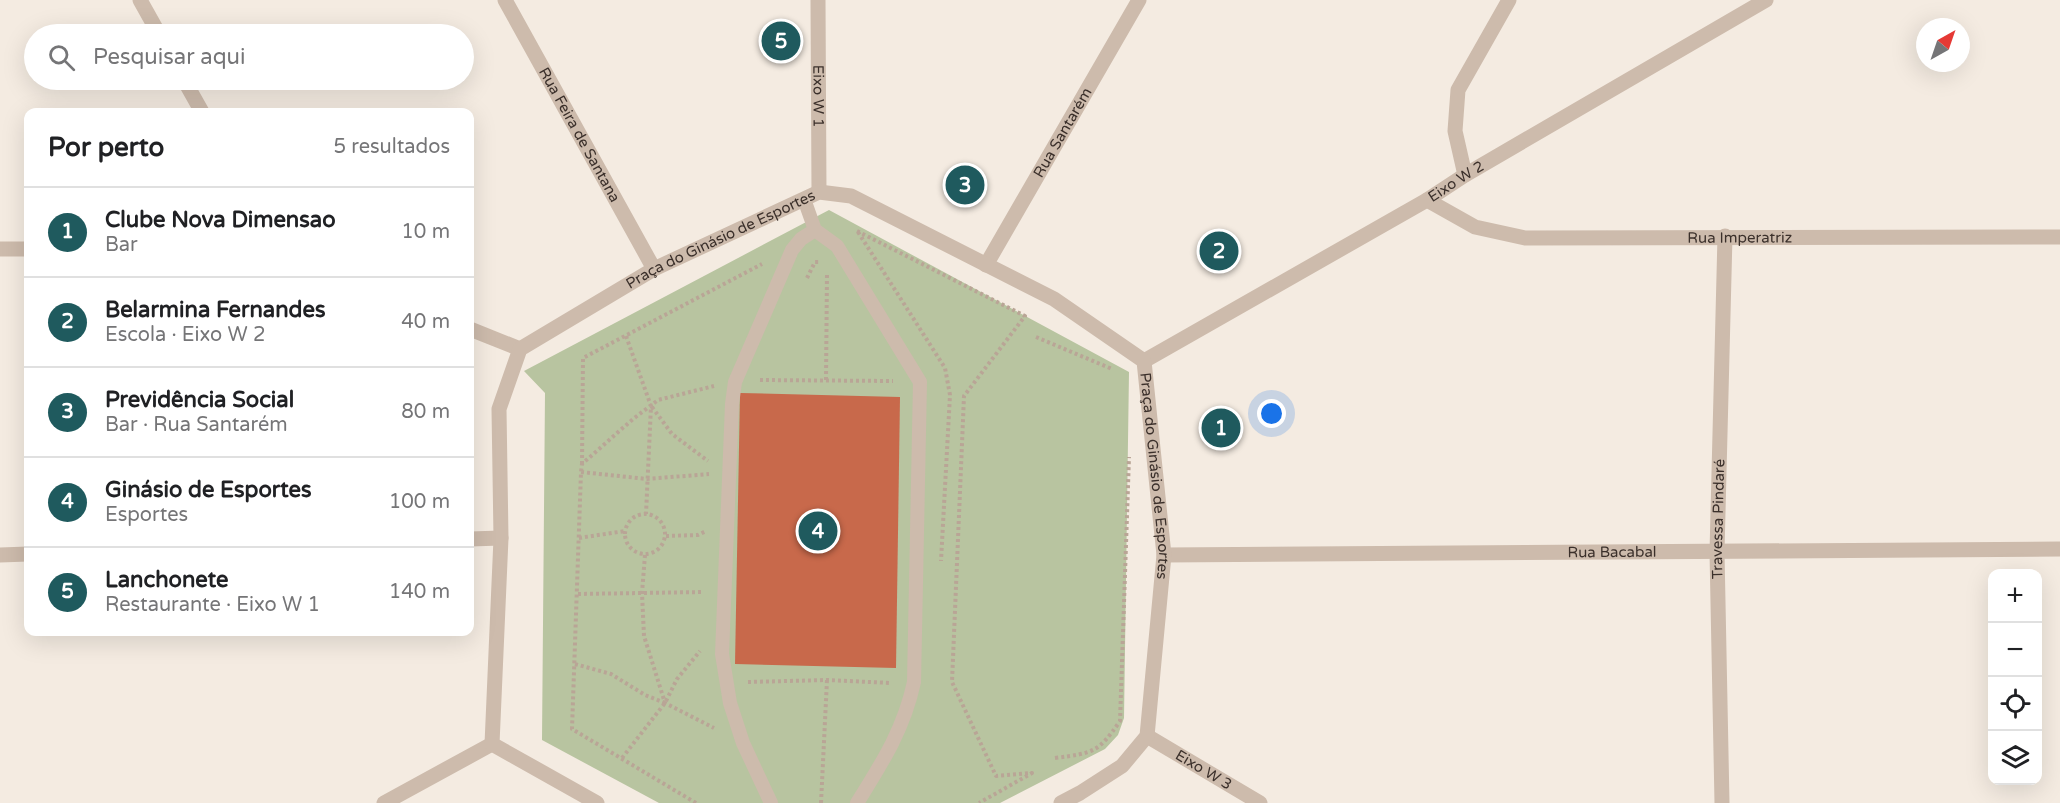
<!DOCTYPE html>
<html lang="pt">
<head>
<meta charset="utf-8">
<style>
	body { margin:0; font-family:"Varela Round",sans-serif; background:#f2f2f2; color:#202124 }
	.controls { position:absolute; right:18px; bottom:18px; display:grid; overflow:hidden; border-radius:12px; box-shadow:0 6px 24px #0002 }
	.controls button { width:54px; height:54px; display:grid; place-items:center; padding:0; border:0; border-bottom:2px solid #e0e0e0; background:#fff; color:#202124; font:30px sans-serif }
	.compass { position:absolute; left:1916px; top:18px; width:54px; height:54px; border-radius:50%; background:#fff; box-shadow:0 6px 24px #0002; rotate:40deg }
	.you { position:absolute; left:1272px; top:414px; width:21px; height:21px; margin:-15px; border:4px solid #fff; border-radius:50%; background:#1a73e8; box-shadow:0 0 0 9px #1a73e833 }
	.badge { display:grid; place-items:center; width:39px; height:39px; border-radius:50%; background:#1f5a5e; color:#fff; font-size:20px; font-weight:700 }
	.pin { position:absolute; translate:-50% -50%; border:3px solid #fff; box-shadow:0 2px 6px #0006 }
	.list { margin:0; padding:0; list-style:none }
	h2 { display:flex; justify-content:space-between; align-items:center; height:78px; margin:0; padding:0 24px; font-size:26px }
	h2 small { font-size:20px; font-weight:400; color:#757577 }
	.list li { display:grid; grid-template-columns:39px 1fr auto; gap:18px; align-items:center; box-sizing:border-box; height:90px; padding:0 24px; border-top:2px solid #e0e0e0 }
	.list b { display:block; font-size:22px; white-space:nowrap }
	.list p { margin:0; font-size:20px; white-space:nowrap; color:#757577 }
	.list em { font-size:20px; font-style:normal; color:#757577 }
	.icon { flex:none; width:33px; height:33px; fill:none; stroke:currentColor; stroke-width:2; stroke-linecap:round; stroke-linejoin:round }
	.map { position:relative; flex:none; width:2060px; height:803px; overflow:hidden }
	.search { position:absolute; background:#fff; box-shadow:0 6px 24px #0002; left:24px; top:24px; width:450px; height:66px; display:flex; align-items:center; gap:15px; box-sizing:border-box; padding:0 21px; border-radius:33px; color:#757577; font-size:22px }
	.panel { position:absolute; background:#fff; box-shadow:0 6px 24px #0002; left:24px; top:108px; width:450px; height:528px; border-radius:12px }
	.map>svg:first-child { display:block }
	.green { fill:#b8c4a0 }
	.building { fill:#c8694b }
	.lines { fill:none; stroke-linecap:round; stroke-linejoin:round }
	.path { stroke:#b9a596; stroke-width:4; stroke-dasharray:3 3; stroke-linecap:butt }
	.service { stroke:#cdbbac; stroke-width:14 }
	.minor { stroke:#cdbbac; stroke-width:15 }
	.labels { text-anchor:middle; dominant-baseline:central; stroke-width:4.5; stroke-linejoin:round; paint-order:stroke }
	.street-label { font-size:15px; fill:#3b302b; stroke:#fbf5ee }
</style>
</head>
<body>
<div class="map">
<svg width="2060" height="803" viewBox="0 0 2060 803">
	<rect width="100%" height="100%" fill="#f4ebe1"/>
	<path class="green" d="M829,210L1129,372L1124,718L1118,735L1105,749L1000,803H659L542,740L545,393L524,371Z"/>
	<path class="building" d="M740,393L900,397L896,668L735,664Z"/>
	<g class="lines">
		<path class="path" d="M857,231L1025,316L964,396L952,682L996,776L1032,773L979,803
			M858,232L945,368L950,395L941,561
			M807,278L815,262H819
			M626,336L651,406L646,514
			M1036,337L1112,369
			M760,380L893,381
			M826,380L827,273
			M652,407L672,434L708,461
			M582,464L583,358L762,264
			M581,472L647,479L709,474
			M625 534a20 20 0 1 1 40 0a20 20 0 1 1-40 0Z
			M666,536L698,535L706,531
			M579,538L625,531
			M645,555L642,593L644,636L665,703L714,728
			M578,594L703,592
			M575,664L611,674L645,695L665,703
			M748,682L827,680L891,683
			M622,758L665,703L677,679L700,651
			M1055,758C1093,753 1098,753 1120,721L1129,457
			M696,803L572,729L581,472L582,464L633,419L658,400L714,386
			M821,803L827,680"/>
		<path class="service" d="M804,199L815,230
			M771,803L743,743L730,703L722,654L732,404L735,382L792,250L801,239L815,230L837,246L920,382L914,682C904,729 882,763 857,803"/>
		<g class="minor">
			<path d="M140,0L159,34"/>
			<path id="s1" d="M505,0L654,269"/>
			<path id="s2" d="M818,0L819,192"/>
			<path d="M184,80L202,112"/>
			<path d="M1465,175L1455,131L1458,90L1509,0"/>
			<path id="s3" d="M1427,200L1475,227L1525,238L2060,237"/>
			<path d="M0,249H28"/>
			<path id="s4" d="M986,265L1139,0"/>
			<path d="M470,329L520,349"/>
			<path id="s5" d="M1144,361L1427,200L1465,175L1766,0"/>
			<path d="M470,539L501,538"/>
			<path d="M0,555L28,554"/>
			<path id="s6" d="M1164,555L2060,549"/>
			<path id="s7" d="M1147,736L1260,803"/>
			<path d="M384,803L492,744"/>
			<path id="s8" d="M597,803L492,744L501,538L499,409L520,349L654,269L819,192L851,196L1054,299L1144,361L1164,555L1147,736L1122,766L1080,793L1061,803"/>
			<path id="s9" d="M1722,803L1717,552L1725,236"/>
		</g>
	</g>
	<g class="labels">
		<g class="street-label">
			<text stroke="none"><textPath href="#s2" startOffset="96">Eixo W 1</textPath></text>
			<text stroke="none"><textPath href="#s4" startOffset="153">Rua Santarém</textPath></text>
			<text stroke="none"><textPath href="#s1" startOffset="154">Rua Feira de Santana</textPath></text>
			<text stroke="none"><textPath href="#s5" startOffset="360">Eixo W 2</textPath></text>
			<text stroke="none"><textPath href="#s3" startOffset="321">Rua Imperatriz</textPath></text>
			<text stroke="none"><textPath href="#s8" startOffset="748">Praça do Ginásio de Esportes</textPath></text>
			<text stroke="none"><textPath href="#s8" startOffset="1342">Praça do Ginásio de Esportes</textPath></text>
			<text stroke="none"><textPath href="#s9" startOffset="284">Travessa Pindaré</textPath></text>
			<text stroke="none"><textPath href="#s6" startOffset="448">Rua Bacabal</textPath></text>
			<text stroke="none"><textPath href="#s7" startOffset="66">Eixo W 3</textPath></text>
		</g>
	</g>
</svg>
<div class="controls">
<button>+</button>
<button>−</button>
<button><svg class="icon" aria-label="locate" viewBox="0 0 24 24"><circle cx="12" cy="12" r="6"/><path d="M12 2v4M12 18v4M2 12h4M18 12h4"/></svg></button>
<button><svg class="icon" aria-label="layers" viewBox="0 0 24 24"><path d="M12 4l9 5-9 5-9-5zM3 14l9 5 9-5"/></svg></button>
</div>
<svg class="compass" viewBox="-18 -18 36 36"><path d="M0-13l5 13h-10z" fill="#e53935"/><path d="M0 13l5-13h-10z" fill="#757577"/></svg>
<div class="you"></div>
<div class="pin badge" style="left:1221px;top:428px">1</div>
<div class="pin badge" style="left:1219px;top:251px">2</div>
<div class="pin badge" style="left:965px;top:185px">3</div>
<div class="pin badge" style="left:818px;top:531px">4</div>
<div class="pin badge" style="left:781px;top:41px">5</div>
<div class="search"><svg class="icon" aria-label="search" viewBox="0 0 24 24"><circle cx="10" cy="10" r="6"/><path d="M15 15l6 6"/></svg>Pesquisar aqui</div>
<section class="panel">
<h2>Por perto<small>5 resultados</small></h2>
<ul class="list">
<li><span class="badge">1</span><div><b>Clube Nova Dimensao</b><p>Bar</p></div><em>10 m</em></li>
<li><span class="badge">2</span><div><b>Belarmina Fernandes</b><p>Escola · Eixo W 2</p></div><em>40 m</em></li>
<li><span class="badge">3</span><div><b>Previdência Social</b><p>Bar · Rua Santarém</p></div><em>80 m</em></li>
<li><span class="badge">4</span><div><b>Ginásio de Esportes</b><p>Esportes</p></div><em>100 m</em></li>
<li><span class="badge">5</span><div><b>Lanchonete</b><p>Restaurante · Eixo W 1</p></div><em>140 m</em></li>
</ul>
</section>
</div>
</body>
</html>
